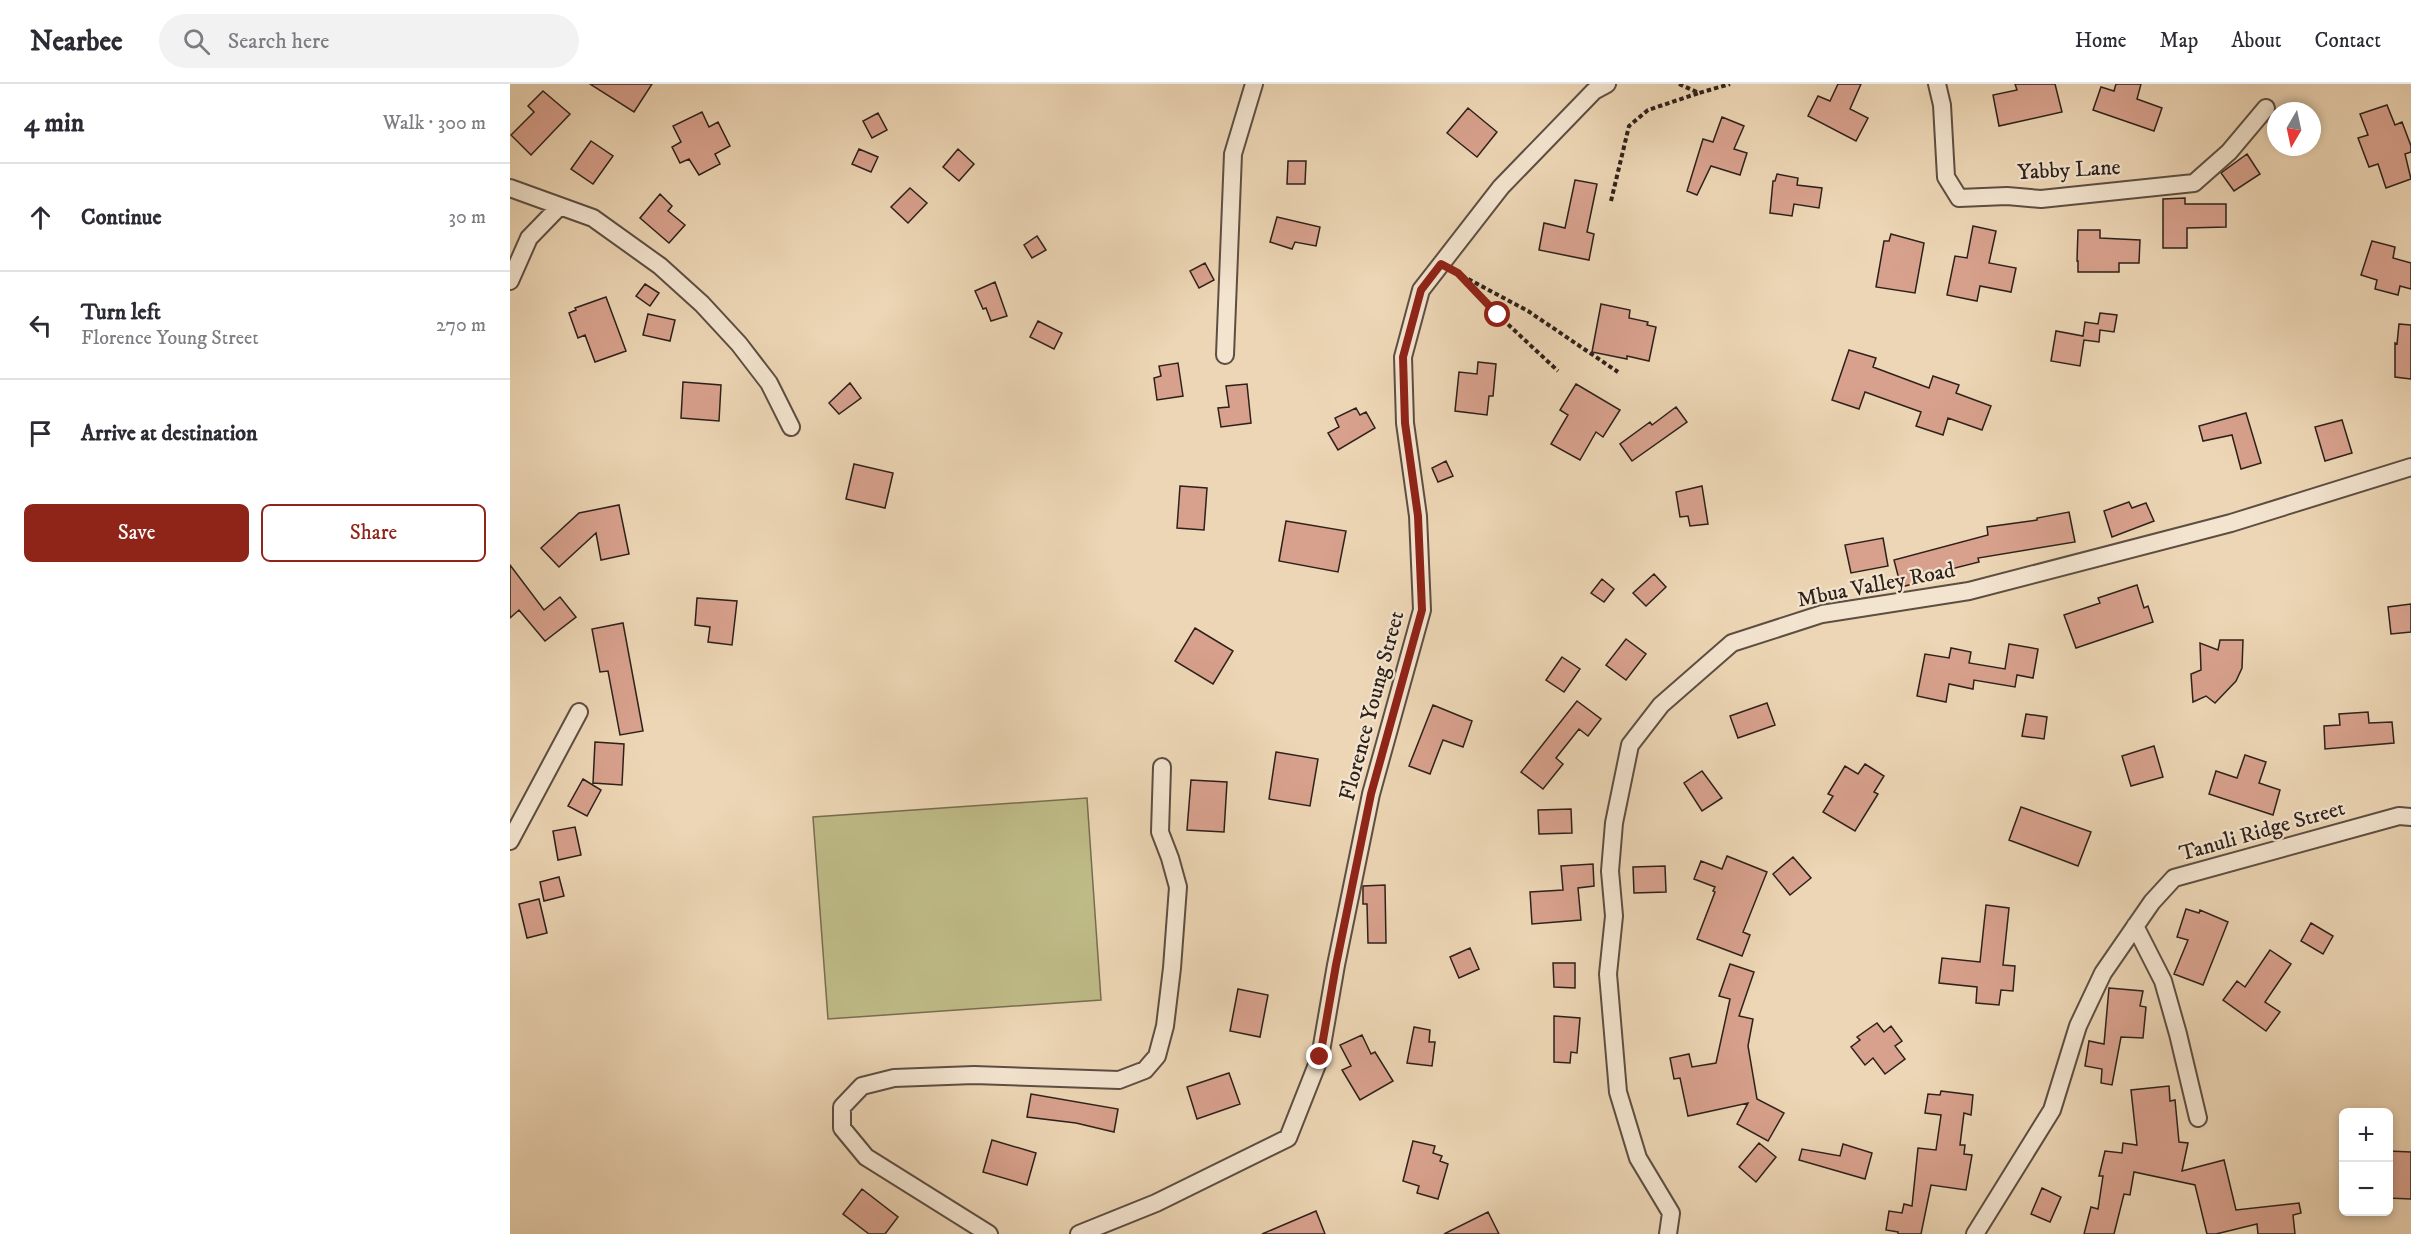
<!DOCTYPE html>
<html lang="en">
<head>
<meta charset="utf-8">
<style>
	body { margin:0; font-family:"IM FELL DW Pica",serif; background:#f2f2f3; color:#2b2b33 }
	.controls { position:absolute; right:18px; bottom:18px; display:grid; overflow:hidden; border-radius:9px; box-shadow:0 3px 9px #0003 }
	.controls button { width:54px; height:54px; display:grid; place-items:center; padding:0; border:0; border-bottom:2px solid #e1e1e2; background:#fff; color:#2b2b33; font:30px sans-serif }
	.compass { position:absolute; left:1757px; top:18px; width:54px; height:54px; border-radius:50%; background:#fff; box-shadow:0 3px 9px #0003; rotate:189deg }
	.stop { position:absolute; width:18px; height:18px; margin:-14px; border:4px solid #8f2418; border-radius:50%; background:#fff }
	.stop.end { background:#8f2418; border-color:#fff; box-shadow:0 2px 6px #0008 }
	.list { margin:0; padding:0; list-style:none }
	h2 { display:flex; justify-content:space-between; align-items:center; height:78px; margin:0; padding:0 24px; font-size:26px }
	h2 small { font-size:20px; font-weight:400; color:#7c7c81 }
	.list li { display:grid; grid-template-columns:39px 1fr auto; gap:18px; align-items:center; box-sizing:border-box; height:108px; padding:0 24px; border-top:2px solid #e1e1e2 }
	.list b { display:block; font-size:22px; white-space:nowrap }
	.list p { margin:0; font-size:20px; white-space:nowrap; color:#7c7c81 }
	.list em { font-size:20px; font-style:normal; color:#7c7c81 }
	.actions { display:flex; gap:12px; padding:18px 24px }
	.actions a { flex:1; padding:14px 0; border:2px solid #8f2418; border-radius:9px; text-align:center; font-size:21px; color:#8f2418 }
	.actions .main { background:#8f2418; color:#fff }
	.icon { flex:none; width:33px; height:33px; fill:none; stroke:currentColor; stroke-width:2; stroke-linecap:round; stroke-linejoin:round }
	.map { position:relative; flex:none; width:1901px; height:1150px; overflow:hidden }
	header { display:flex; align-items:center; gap:36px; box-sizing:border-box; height:84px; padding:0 30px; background:#fff; border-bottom:2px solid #e1e1e2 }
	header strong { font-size:28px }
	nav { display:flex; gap:33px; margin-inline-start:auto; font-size:21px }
	.search { width:420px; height:54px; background:#f2f2f3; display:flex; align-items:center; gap:15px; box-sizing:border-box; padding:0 21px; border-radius:33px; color:#7c7c81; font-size:22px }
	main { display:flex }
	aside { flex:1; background:#fff }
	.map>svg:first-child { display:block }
	.green { fill:#bfbc88; stroke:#766e52; stroke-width:1.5 }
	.building { fill:#d8a18d; stroke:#2d211b; stroke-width:1.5 }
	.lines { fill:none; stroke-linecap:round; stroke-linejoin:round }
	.minor-casing { stroke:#5d4e42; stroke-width:20 }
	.path { stroke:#2d211b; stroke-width:4; stroke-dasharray:4.5 3; stroke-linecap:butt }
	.minor { stroke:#f3e4cf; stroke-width:16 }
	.route { stroke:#8f2418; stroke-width:8 }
	.labels { text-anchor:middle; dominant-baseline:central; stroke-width:4.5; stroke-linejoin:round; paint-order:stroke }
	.street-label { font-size:22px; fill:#2d211b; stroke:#f3e4cf }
</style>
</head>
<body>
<header>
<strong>Nearbee</strong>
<div class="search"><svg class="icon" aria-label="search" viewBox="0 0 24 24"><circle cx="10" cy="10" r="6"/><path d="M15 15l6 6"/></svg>Search here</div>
<nav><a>Home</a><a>Map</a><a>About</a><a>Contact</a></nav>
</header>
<main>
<aside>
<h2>4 min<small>Walk · 300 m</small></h2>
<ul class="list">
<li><svg class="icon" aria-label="ahead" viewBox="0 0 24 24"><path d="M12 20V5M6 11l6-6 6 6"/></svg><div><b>Continue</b></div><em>30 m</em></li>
<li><svg class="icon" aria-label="left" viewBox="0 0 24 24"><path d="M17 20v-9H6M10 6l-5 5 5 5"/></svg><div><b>Turn left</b><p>Florence Young Street</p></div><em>270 m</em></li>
<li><svg class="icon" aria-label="arrive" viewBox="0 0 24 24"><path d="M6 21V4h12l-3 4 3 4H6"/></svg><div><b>Arrive at destination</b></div></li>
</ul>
<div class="actions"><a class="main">Save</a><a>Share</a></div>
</aside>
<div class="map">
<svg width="1901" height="1150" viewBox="0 0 1901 1150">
	<rect width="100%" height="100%" fill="#edd6b5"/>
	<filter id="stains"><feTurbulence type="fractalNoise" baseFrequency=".00333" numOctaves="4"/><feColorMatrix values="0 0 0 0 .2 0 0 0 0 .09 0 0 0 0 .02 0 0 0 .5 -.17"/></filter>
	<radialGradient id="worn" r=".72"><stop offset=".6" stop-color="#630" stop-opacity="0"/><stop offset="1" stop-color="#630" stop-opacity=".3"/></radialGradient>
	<path class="green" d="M577,714L591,916L318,935L303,733Z"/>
	<path class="building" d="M80,0H142L124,28Z
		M1328,0H1351L1340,25L1358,34L1346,57L1298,32L1308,12L1320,17Z
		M1505,0H1545L1552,28L1489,42L1483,11L1507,6Z
		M1606,0H1631L1627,15L1652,24L1644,47L1583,26L1591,3L1604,7Z
		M33,7L60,30L21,71L1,51L24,28L18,22Z
		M1877,21L1885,41L1892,38L1901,62V68L1895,70L1901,95L1876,104L1868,80L1859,83L1848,54L1858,51L1850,30Z
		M958,24L987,48L967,73L937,49Z
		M192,28L199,43L208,38L220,62L205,70L210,80L189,91L179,75L170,79L162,63L171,58L163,42Z
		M368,29L377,46L362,54L353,37Z
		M1212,33L1234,42L1224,65L1237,69L1230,91L1201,82L1187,111L1177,107L1193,55L1203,58Z
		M81,57L103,72L83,100L61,85Z
		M349,65L368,73L361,88L342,80Z
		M448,65L464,80L449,97L433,83Z
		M1737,70L1750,90L1724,107L1711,89Z
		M778,77H796L795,100H777Z
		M1267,90L1288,94L1287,101L1312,104L1309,124L1284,120L1282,132L1260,129L1263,97H1265Z
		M1065,96L1087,100L1077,148L1084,150L1079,176L1029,166L1034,139L1055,144Z
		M400,104L417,119L398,139L381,123Z
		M150,110L162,122L158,127L175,141L159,159L130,134Z
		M1675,114V120H1716V143L1677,144V164H1653V115Z
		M767,133L810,143L806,162L785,158L782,165L760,158Z
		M1463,142L1486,147L1479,179L1506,184L1501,208L1470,202L1467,217L1437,211L1445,172L1457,174Z
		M1568,146H1590V154L1630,156L1629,179H1609V188H1568V177H1567Z
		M1381,150L1414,159L1405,209L1366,203L1374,157H1379Z
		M527,152L536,166L522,174L514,161Z
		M1862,157L1885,163L1883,174L1901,179V205L1890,202L1888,211L1865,205L1867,196L1851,191Z
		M695,179L704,196L689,204L680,187Z
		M485,198L497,232L481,237L476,224L473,225L465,207Z
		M135,200L149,209L140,222L126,212Z
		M96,213L116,267L85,278L75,251L68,254L59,229L66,226L65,224Z
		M1091,220L1120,226L1119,234L1138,238L1137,241L1146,243L1139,277L1117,272V275L1082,268Z
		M1590,229L1607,231L1604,248L1590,246L1589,258L1574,256L1570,282L1541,277L1546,247L1573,252L1575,238L1588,240Z
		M138,230L165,236L160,257L133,251Z
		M528,237L552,249L544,265L520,253Z
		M1889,240L1901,241V295L1885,293V259L1887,260Z
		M1339,266L1366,274L1363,283L1419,304L1423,292L1449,301L1446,309L1481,322L1472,346L1438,334L1433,351L1406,342L1411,328L1355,308L1349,325L1322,316Z
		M968,278L986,280L983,312H979L977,331L945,327L949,288L967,290Z
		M668,279L673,312L647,316L644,294L651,292L649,282Z
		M173,298L211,301L209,337L171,334Z
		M340,299L351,314L329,330L319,319Z
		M737,300L741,339L711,343L708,324L719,323L716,302Z
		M1066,300L1110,326L1093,353L1086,348L1070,376L1041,360L1058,331L1050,326Z
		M1166,323L1177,338L1122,377L1110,360L1140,338L1142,341Z
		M846,324L850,331L856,328L865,344L828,366L818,349L829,343L825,334Z
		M1736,329L1751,379L1731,385L1722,351L1693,357L1689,342Z
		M1832,336L1842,369L1815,377L1805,343Z
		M936,377L943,392L928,398L922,384Z
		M344,380L383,389L375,424L336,415Z
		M670,402L697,404L694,446L667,444Z
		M1192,402L1198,440L1180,442L1178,432L1170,433L1166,408Z
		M1619,418L1622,424L1636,419L1644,437L1602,453L1594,427Z
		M109,421L119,470L91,476L86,449L49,483L31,464L69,429Z
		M1559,428L1565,458L1468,474L1469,478L1425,489L1426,494L1391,503L1384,476L1478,451L1477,443L1527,436V434Z
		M776,437L836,447L828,488L769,477Z
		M1373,454L1378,482L1341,489L1335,461Z
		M0,481L34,526L50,513L66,533L35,557L9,526L0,534Z
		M1144,490L1156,503L1136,522L1123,509Z
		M1092,495L1104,505L1094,518L1081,509Z
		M1627,501L1634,524L1638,522L1643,538L1566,564L1554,531L1590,519L1588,514Z
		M187,514L227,517L222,561L198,558L200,543L185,541Z
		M1901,520V548L1881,550L1878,523Z
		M113,539L133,647L110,651L98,587L90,588L82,545Z
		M685,544L723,567L703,600L665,577Z
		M1116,555L1136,570L1116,596L1096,581Z
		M1710,556H1733L1732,584L1726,597L1705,619L1696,612L1683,618L1681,590L1691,586L1690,559L1708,566Z
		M1499,560L1528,565L1523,594L1507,591L1505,603L1464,596L1463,605L1439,600L1436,618L1407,612L1415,570L1439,574L1441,564L1461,568L1459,579L1495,585Z
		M1052,573L1070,585L1054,608L1036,596Z
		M1067,617L1091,635L1078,652L1069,645L1046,674L1053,680L1033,705L1011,688Z
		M1257,619L1265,641L1228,654L1220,632Z
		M923,621L962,637L953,663L933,656L920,690L899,682Z
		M1858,628L1859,639L1882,638L1884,659L1815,665L1814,642L1830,641L1829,630Z
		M1516,630L1537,633L1534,655L1512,652Z
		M85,658L114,660L112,701L83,699Z
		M1644,662L1653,693L1621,702L1612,672Z
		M766,668L808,675L800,722L759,715Z
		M1735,671L1756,678L1749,699L1770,706L1763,731L1699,710L1706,687L1727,694Z
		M1355,680L1374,692L1364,708L1368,710L1345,747L1313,728L1323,712L1318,710L1335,682L1348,690Z
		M1192,687L1212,714L1192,727L1174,699Z
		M73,695L91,706L77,732L58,722Z
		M681,696L717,698L714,748L677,746Z
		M1511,723L1581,748L1568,782L1499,756Z
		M1061,725L1062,749L1029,750L1028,726Z
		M65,743L71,771L48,776L43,747Z
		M1217,772L1257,788L1233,848L1240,851L1232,872L1187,855L1205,808L1203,807L1205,803L1184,795L1191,777L1212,785Z
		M1283,773L1301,794L1280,811L1263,790Z
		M1083,780L1084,802L1068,804L1071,836L1022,840L1020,808L1053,806L1051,782Z
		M1155,782L1156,808L1124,809L1123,783Z
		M49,793L54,812L34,817L30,798Z
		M875,801L876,859H858L857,820H853V802Z
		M29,815L37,849L17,854L9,820Z
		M1476,821L1499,824L1493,881L1505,882L1503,907L1491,906L1489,921L1466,919L1467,903L1429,899L1432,874L1470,878Z
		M1676,825L1689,829L1690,826L1718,838L1693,901L1664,890L1678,856L1667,853Z
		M1801,839L1823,852L1813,870L1791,857Z
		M960,864L969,885L949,894L940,873Z
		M1760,866L1781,880L1755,918L1770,928L1756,947L1713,916L1727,897L1735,903Z
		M1043,879H1065V904L1044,903Z
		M1220,880L1244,888L1229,932L1243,935L1238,962L1247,1015L1274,1029L1258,1057L1227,1040L1238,1019L1178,1032L1170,994L1164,995L1160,974L1179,970L1182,983L1206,979L1220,915L1209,912Z
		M1599,904L1633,907L1630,922L1636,923L1633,954L1611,953L1602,1001L1591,999L1592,985L1575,982L1579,957L1594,960Z
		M728,905L758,911L750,953L720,947Z
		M1044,932L1070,934L1067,969L1061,968L1060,979L1044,978Z
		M1367,939L1374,948L1381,942L1392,957L1385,962L1395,975L1375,990L1363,974L1355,981L1341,963L1350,956L1347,953Z
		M904,943L920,946L919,958H925L922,982L897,979Z
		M852,951L861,970L865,968L883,997L850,1016L832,986L841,982L830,961Z
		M719,989L730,1020L687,1035L677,1003Z
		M1659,1002L1660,1017L1665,1016L1669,1058L1678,1059L1672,1087L1714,1076L1726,1126L1789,1119L1791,1129L1783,1131L1785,1150H1748L1747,1140L1706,1150H1697L1685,1101L1624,1088L1620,1111L1614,1110L1604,1150H1574L1581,1123L1588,1125L1593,1092H1589L1595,1067L1612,1069L1613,1059L1627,1061L1621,1006Z
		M1431,1007L1463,1011L1461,1031L1454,1029L1450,1061H1455L1454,1070L1462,1071L1456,1106L1421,1101L1411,1150H1388V1148L1376,1146L1379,1127L1392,1129L1394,1120L1402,1122L1408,1064L1426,1066L1431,1031L1415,1029L1418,1010L1430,1011Z
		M521,1010L608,1025L604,1048L566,1039L517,1033Z
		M482,1056L526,1069L517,1101L473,1088Z
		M903,1057L925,1062L923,1069L932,1072L930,1077L938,1080L928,1115L907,1109L909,1102L893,1097Z
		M1249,1059L1266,1073L1246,1098L1229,1083Z
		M1333,1060L1362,1069L1355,1095L1289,1076L1292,1065L1330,1072Z
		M1878,1067L1901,1068V1115L1878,1114Z
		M1532,1104L1551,1113L1540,1138L1521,1130Z
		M352,1105L388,1133L375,1150H359L333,1130Z
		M806,1127L815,1150H752Z
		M978,1128L989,1150H934Z"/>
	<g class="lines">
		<g class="minor-casing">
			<path id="minor" d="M1427,0L1432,21L1436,93L1449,114L1497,112L1531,115L1684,99L1719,68L1756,24
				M0,104L83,134L150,182L192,220L229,260L259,299L281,343
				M0,197L19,154L50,122
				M715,271L723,70L744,0
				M0,757L69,628
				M1625,842L1653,897L1668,950L1688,1034
				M479,1150L356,1073L332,1044V1023L352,1002L384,994L464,991L609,996L635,986L647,972L655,942L662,884L668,803L660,774L650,748L652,683
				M569,1150L646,1119L778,1054L810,973L826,881L861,710L912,526L908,432L895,339L893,273L911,206L991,103L1084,7L1097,0
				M1158,1150L1161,1129L1128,1074L1108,1008L1098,890L1104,832L1100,787L1104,739L1120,661L1151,621L1222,559L1312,530L1459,507L1721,439L1901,383
				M1465,1150L1542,1026L1568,942L1593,889L1642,818L1664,794L1889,732L1901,733"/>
		</g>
		<path class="path" d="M1169,0L1189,9L1220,0
			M1101,117L1119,42L1138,26L1189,9
			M945,188L1018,227L1108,288
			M951,192L988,231L1048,287"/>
		<use href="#minor" class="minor"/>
	</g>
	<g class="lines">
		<path class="route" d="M810,973L826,881L861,710L912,526L908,432L895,339L893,273L911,206L931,180L948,189L988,231"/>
	</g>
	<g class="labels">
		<g class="street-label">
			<text transform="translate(1559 86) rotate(-3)">Yabby Lane</text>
			<text transform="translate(1366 501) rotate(-11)">Mbua Valley Road</text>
			<text transform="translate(862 622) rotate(-75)">Florence Young Street</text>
			<text transform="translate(1752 747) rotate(-16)">Tanuli Ridge Street</text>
		</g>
	</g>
	<rect width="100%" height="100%" filter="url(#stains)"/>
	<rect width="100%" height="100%" fill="url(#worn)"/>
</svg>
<div class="controls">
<button>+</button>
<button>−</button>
</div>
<svg class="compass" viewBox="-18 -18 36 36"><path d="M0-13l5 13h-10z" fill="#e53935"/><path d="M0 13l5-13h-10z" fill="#7c7c81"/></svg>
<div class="stop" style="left:988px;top:231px"></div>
<div class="stop end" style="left:810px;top:973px"></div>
</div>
</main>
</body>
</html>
